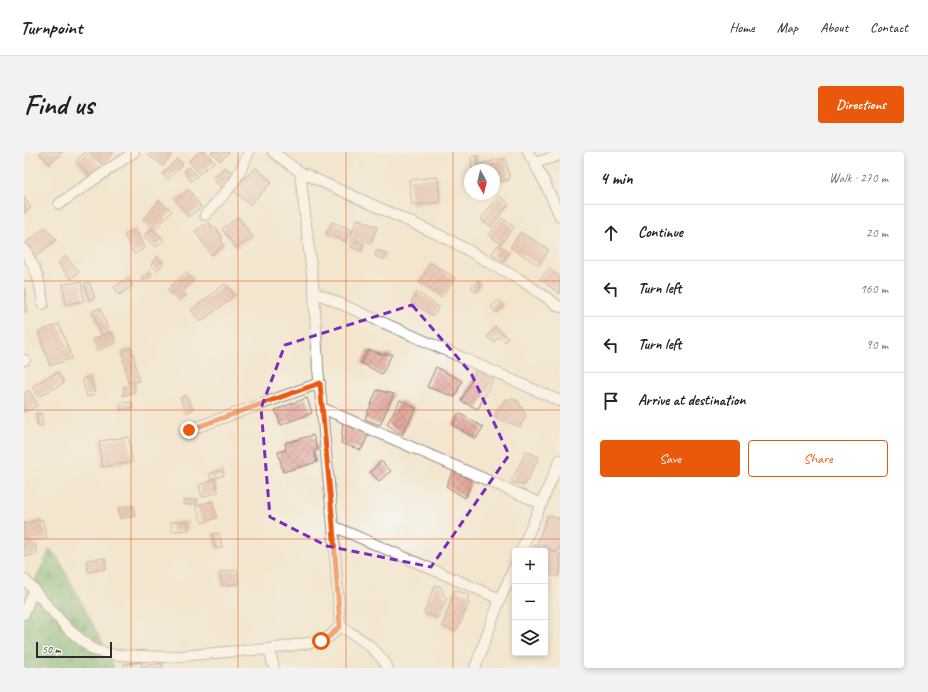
<!DOCTYPE html>
<html lang="en">
<head>
<meta charset="utf-8">
<style>
	body { margin:0; font-family:Caveat,sans-serif; background:#f2f2f2; color:#222 }
	.controls { position:absolute; right:12px; bottom:12px; display:grid; overflow:hidden; border-radius:4px; box-shadow:0 2px 6px #0003 }
	.controls button { width:36px; height:36px; display:grid; place-items:center; padding:0; border:0; border-bottom:1px solid #e0e0e0; background:#fff; color:#222; font:20px sans-serif }
	.compass { position:absolute; left:440px; top:12px; width:36px; height:36px; border-radius:50%; background:#fff; box-shadow:0 2px 6px #0003; rotate:172deg }
	.scale { position:absolute; left:12px; bottom:10px; width:76px; box-sizing:border-box; padding-left:4px; border:2px solid #2b2b2b; border-top:0; font-size:11px; line-height:14px; white-space:nowrap; color:#2b2b2b; -webkit-text-stroke:3px #f6f6f2; paint-order:stroke }
	.stop { position:absolute; width:12px; height:12px; margin:-9px; border:3px solid #ea580c; border-radius:50%; background:#fff }
	.stop.end { background:#ea580c; border-color:#fff; box-shadow:0 1px 4px #0008 }
	.list { margin:0; padding:0; list-style:none }
	h2 { display:flex; justify-content:space-between; align-items:center; height:52px; margin:0; padding:0 16px; font-size:17px }
	h2 small { font-size:13px; font-weight:400; color:#767676 }
	.list li { display:grid; grid-template-columns:26px 1fr auto; gap:12px; align-items:center; box-sizing:border-box; height:56px; padding:0 16px; border-top:1px solid #e0e0e0 }
	.list b { display:block; font-size:15px; white-space:nowrap }
	.list em { font-size:13px; font-style:normal; color:#767676 }
	.actions { display:flex; gap:8px; padding:12px 16px }
	.actions a { flex:1; padding:9px 0; border:1px solid #ea580c; border-radius:4px; text-align:center; font-size:14px; color:#ea580c }
	.actions .main { background:#ea580c; color:#fff }
	.icon { flex:none; width:22px; height:22px; fill:none; stroke:currentColor; stroke-width:2; stroke-linecap:round; stroke-linejoin:round }
	.map { position:relative; flex:none; width:536px; height:516px; overflow:hidden; border-radius:4px }
	header { display:flex; align-items:center; gap:24px; box-sizing:border-box; height:56px; padding:0 20px; background:#fff; border-bottom:1px solid #e0e0e0 }
	header strong { font-size:19px }
	nav { display:flex; gap:22px; margin-inline-start:auto; font-size:14px }
	.intro { display:flex; align-items:center; justify-content:space-between; box-sizing:border-box; height:96px; padding:0 24px }
	h1 { margin:0; font-size:28px }
	.button { padding:10px 18px; border-radius:4px; background:#ea580c; color:#fff; font-size:14px; font-weight:700 }
	main { display:flex; gap:24px; padding:0 24px }
	aside { flex:1; background:#fff; border-radius:4px; box-shadow:0 2px 6px #0003 }
	.map>svg:first-child { display:block }
	.forest { fill:url(#forest-firs); stroke:#4e7052 }
	.building { fill:url(#building-cross-hatch) }
	.lines { fill:none; stroke-linecap:round; stroke-linejoin:round }
	.street-casing { stroke:#8f887c; stroke-width:12 }
	.street { stroke:#fff; stroke-width:10 }
	.route { stroke:#ea580c; stroke-width:5 }
	.marked { fill:none; stroke:#7b2cbf; stroke-width:3; stroke-dasharray:8 5; stroke-linejoin:round }
	.grid { fill:none; stroke:#df570e; stroke-width:1; stroke-opacity:0.55 }
</style>
</head>
<body>
<header>
<strong>Turnpoint</strong>
<nav><a>Home</a><a>Map</a><a>About</a><a>Contact</a></nav>
</header>
<div class="intro"><h1>Find us</h1><a class="button">Directions</a></div>
<main>
<div class="map">
<svg width="536" height="516" viewBox="0 0 536 516">
	<defs>
		<pattern id="forest-firs" width="22" height="20" patternUnits="userSpaceOnUse"><rect width="22" height="20" fill="#71b578"/><path d="M5 1l3.5 6h-7zM16 11l3.5 6h-7z" fill="#5d9363"/></pattern>
		<pattern id="building-cross-hatch" width="8" height="8" patternUnits="userSpaceOnUse"><rect width="8" height="8" fill="#e3a99f"/><path d="M0 0l8 8M0 8l8-8" fill="none" stroke="#b88a82"/></pattern>
	</defs>
	<rect width="100%" height="100%" fill="#f6f6f2"/>
	<filter id="ink" filterUnits="userSpaceOnUse"><feTurbulence type="fractalNoise" baseFrequency=".025" numOctaves="2"/><feDisplacementMap in="SourceGraphic" scale="8" xChannelSelector="R" yChannelSelector="G"/><feConvolveMatrix kernelMatrix="1 2 1 2 8 2 1 2 1" color-interpolation-filters="sRGB"/></filter>
	<filter id="wash" filterUnits="userSpaceOnUse"><feTurbulence type="fractalNoise" baseFrequency=".012" numOctaves="4" result="noise"/><feDisplacementMap in="SourceGraphic" scale="16" xChannelSelector="R" yChannelSelector="G"/><feGaussianBlur stdDeviation="0.9" result="paint"/><feColorMatrix in="noise" values="0 0 0 0 0 0 0 0 0 0 0 0 0 0 0 0 0 1.4 0 .05"/><feComposite in="paint" operator="in"/></filter>
	<g filter="url(#wash)">
		<rect width="100%" height="100%" fill="#f3e5ce"/>
		<path class="forest" d="M26,397L34,406L85,503L90,516H0V454L1,449Z"/>
		<g id="blocks">
			<path class="building" d="M15,0H39L25,12Z
				M61,0L77,18L68,27L52,9Z
				M65,0H90L79,13Z
				M128,0H149L139,14L125,3Z
				M176,0H182L190,10L175,22L165,9Z
				M187,0H205L196,9Z
				M454,3V17H448L447,6Z
				M481,6L486,27L470,31V18H458L457,12Z
				M153,7L159,12L144,27L138,22Z
				M165,15L173,24L167,29L160,20Z
				M201,15L207,20L205,22L209,26L199,37L189,27Z
				M232,16L248,30L226,53L208,37Z
				M414,25L416,50L388,53L385,28Z
				M165,38L177,55L164,65L151,48Z
				M0,44L7,56L0,61Z
				M475,44L485,52L467,75L457,67Z
				M135,49L148,59L131,78L119,68Z
				M214,65L229,85L212,96L198,77Z
				M478,66L490,75L477,92L465,83Z
				M333,67L353,75L347,91L327,85Z
				M185,70L189,77L192,75L198,85L196,86L200,94L187,103L171,79Z
				M308,70L328,78L322,90L302,81Z
				M21,75L32,88L10,106L0,92Z
				M127,76L140,87L132,95L120,85Z
				M111,77L121,96L110,102L100,83Z
				M497,80L525,98L515,113L486,95Z
				M328,88L340,92L338,100L325,94Z
				M474,93L485,100L479,110L468,102Z
				M352,98L362,101L360,108L351,104Z
				M42,104L55,120L47,127L34,111Z
				M134,105L140,111L133,119L127,113Z
				M407,111L431,126L418,145L395,130Z
				M525,116L536,125V142L516,127Z
				M126,120L128,125L118,129L117,125Z
				M162,120L170,128L158,139L162,143L156,149L144,137Z
				M104,126L109,134L95,143L90,135Z
				M453,128L458,133L452,140L447,135Z
				M57,130L60,149L42,152L39,132Z
				M65,130L71,146L65,148L60,132Z
				M201,132L211,144L176,170L167,158Z
				M0,136H1L3,160H0Z
				M393,140L415,155L409,164L387,150Z
				M475,148L480,154L472,161L467,155Z
				M76,156L85,180L77,183L68,159Z
				M35,172L48,206L26,214L14,180Z
				M471,175L484,186L481,190L474,185L470,190L463,185Z
				M88,180L92,191L73,199L69,187Z
				M108,196L115,229L104,231L98,198Z
				M344,198L357,202H368L358,222L337,211Z
				M412,215L438,229L431,245L403,235Z
				M454,215L470,225L454,257L437,249Z
				M34,220L40,231L14,245L8,234Z
				M66,225L71,242L63,245L58,227Z
				M111,232V240L99,244V235Z
				M5,238L14,253L0,261V241Z
				M353,238L370,242L356,273L341,267Z
				M162,243L169,257L163,261L156,246Z
				M283,246L288,261L257,273L251,258Z
				M481,247L493,248L502,263L496,275L472,266V261Z
				M376,248L392,256L378,283L363,272Z
				M108,250L109,256L96,258V251Z
				M17,261L19,274H14L12,262Z
				M435,261L459,275L452,287L428,273Z
				M319,269L346,280L337,298L317,291Z
				M289,283L294,298L290,299L293,310L259,320L254,300L262,298L261,291Z
				M105,285L108,310L78,315L75,289Z
				M502,299L515,305L501,333L487,330Z
				M357,309L367,319L355,329L346,320Z
				M199,318L200,323L187,327L185,322Z
				M430,318L448,329L441,346L422,334Z
				M191,327L194,340L178,345L175,333Z
				M173,347V352L159,353V348Z
				M188,349L193,366L178,371L172,354Z
				M109,353L111,364L96,367L94,356Z
				M524,363L536,367V393L534,400L513,391Z
				M18,367L23,386L10,388L14,402L1,405L0,372Z
				M164,369L165,378L148,379L147,370Z
				M195,381L198,395L191,397L188,382Z
				M510,393L536,402V420L534,425L521,421V399H508Z
				M81,406L82,417L64,420L62,408Z
				M213,418L215,432L198,434L196,420Z
				M411,433L417,435L419,439L418,442L423,446L414,466L400,461Z
				M431,438L445,443L443,449L445,451L434,476L431,479L418,474Z
				M117,510L118,515L121,514L122,516H100V512Z
				M138,511L139,516H122V514Z"/>
		</g>
	</g>
	<g filter="url(#ink)">
		<use href="#blocks" fill-opacity="0" stroke="#8f887c" stroke-width="1"/>
		<g class="lines">
			<g class="street-casing">
				<path id="street" d="M249,0L276,20
					M504,0L519,27L536,64
					M511,11L536,3
					M35,52L110,0
					M181,63L204,38L212,27L225,0
					M0,97C13,118 16,128 19,152
					M290,140L536,249
					M0,208H1
					M298,256L518,352
					M165,278L296,231
					M309,374L476,447
					M497,399L536,308
					M0,427L45,478L70,498L91,503L145,505L202,500L245,497L297,489L306,484L316,474L309,374L294,216L290,140L276,20L424,87L500,130L536,155
					M0,462L10,437
					M316,474C335,486 352,495 364,516
					M245,497L250,516
					M451,516L476,447L491,414"/>
			</g>
			<use href="#street" class="street"/>
		</g>
	</g>
	<g class="lines" filter="url(#ink)">
		<path class="route" d="M165,278L296,231L309,374L316,474L306,484L297,489"/>
	</g>
	<path d="M0 0H536V516H0ZM388,153L447,221L485,303L407,415L303,394L246,365L237,256L261,193Z" fill="#f3e5ce" fill-opacity=".55" fill-rule="evenodd"/>
	<path class="marked" d="M388,153L447,221L485,303L407,415L303,394L246,365L237,256L261,193Z"/>
	<path class="grid" d="M107,0V516M214,0V516M322,0V516M429,0V516M0,129H536M0,258H536M0,387H536"/>
</svg>
<div class="controls">
<button>+</button>
<button>−</button>
<button><svg class="icon" aria-label="layers" viewBox="0 0 24 24"><path d="M12 4l9 5-9 5-9-5zM3 14l9 5 9-5"/></svg></button>
</div>
<svg class="compass" viewBox="-18 -18 36 36"><path d="M0-13l5 13h-10z" fill="#e53935"/><path d="M0 13l5-13h-10z" fill="#767676"/></svg>
<div class="scale">50 m</div>
<div class="stop" style="left:297px;top:489px"></div>
<div class="stop end" style="left:165px;top:278px"></div>
</div>
<aside>
<h2>4 min<small>Walk · 270 m</small></h2>
<ul class="list">
<li><svg class="icon" aria-label="ahead" viewBox="0 0 24 24"><path d="M12 20V5M6 11l6-6 6 6"/></svg><div><b>Continue</b></div><em>20 m</em></li>
<li><svg class="icon" aria-label="left" viewBox="0 0 24 24"><path d="M17 20v-9H6M10 6l-5 5 5 5"/></svg><div><b>Turn left</b></div><em>160 m</em></li>
<li><svg class="icon" aria-label="left" viewBox="0 0 24 24"><path d="M17 20v-9H6M10 6l-5 5 5 5"/></svg><div><b>Turn left</b></div><em>90 m</em></li>
<li><svg class="icon" aria-label="arrive" viewBox="0 0 24 24"><path d="M6 21V4h12l-3 4 3 4H6"/></svg><div><b>Arrive at destination</b></div></li>
</ul>
<div class="actions"><a class="main">Save</a><a>Share</a></div>
</aside>
</main>
</body>
</html>
